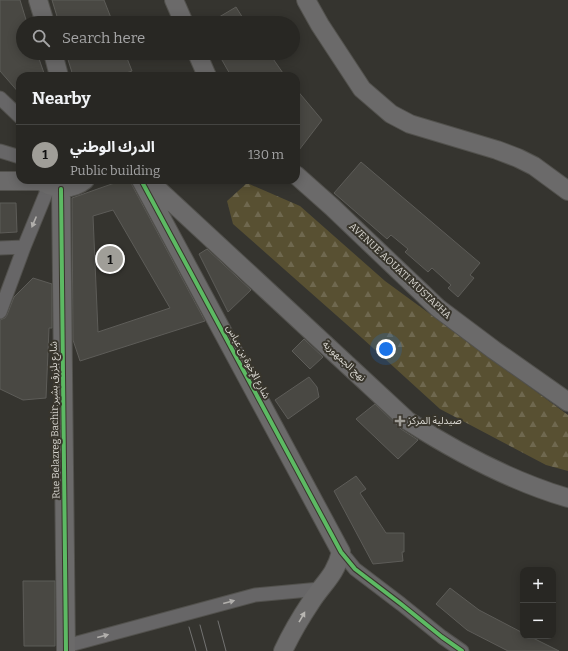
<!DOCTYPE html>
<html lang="en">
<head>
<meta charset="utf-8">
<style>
	body { margin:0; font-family:Bitter,"Noto Sans Arabic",serif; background:#343330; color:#f1f3f6 }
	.controls { position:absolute; right:12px; bottom:12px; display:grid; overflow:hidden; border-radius:8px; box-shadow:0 2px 10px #0003 }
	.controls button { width:36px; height:36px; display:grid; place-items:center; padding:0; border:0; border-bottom:1px solid #444441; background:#282723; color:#f1f3f6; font:20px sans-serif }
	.you { position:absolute; left:386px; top:349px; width:14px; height:14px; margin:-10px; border:3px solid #fff; border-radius:50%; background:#1a73e8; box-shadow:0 0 0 6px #1a73e833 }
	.badge { display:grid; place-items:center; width:26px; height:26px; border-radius:50%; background:#a09e98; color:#111; font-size:13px; font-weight:700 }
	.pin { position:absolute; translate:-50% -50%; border:2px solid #fff; box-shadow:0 1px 4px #0006 }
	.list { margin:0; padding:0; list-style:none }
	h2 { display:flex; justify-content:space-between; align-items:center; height:52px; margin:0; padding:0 16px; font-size:17px }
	h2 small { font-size:13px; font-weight:400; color:#a5a5a6 }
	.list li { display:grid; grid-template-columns:26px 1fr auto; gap:12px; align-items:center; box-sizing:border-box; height:60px; padding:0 16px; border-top:1px solid #444441 }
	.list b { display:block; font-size:15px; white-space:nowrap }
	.list p { margin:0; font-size:13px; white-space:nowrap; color:#a5a5a6 }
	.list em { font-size:13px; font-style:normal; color:#a5a5a6 }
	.icon { flex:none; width:22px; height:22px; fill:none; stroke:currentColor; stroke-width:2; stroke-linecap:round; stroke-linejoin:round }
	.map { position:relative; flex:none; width:568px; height:651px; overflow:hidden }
	.search { position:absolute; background:#282723; box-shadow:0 2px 10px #0003; left:16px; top:16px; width:284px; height:44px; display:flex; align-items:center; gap:10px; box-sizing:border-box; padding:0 14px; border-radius:22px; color:#a5a5a6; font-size:15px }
	.panel { position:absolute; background:#282723; box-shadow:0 2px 10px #0003; left:16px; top:72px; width:284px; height:112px; border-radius:12px }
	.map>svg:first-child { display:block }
	.forest { fill:url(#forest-firs) }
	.building { fill:#494843; stroke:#5d5c58; fill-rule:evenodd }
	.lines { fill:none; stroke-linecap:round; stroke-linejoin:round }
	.street-casing { stroke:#52514d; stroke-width:15 }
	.secondary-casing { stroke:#52514d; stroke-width:20 }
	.street { stroke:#676667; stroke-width:13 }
	.secondary { stroke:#6b6a6a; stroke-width:18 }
	.tram { stroke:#727271; stroke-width:1 }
	.cycleway-casing { stroke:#38352c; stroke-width:6 }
	.cycleway { stroke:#5cba63; stroke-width:4 }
	.oneway { fill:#b1afac }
	.oneway2 { fill:#b8b6b2 }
	.poi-dot { fill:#a09e98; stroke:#38352c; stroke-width:1.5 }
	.labels { text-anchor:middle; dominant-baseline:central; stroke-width:4; stroke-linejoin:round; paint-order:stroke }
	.street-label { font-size:10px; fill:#d9d7d1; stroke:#38352c }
	.poi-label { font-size:10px; fill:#d9d7d1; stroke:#38352c; text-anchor:start }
</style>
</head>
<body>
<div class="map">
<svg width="568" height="651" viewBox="0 0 568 651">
	<defs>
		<pattern id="forest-firs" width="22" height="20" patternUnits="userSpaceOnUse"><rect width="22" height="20" fill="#585032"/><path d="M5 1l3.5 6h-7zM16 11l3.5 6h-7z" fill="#6f684f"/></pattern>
	</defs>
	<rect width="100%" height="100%" fill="#35342f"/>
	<path class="forest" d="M247,183L300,206L385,281L568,415V471L546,465L440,409L362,338L233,224L227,201Z"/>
	<path class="building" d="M0,0H20L27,23H23V53H37L45,76H20V94L0,71Z
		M52,0H104L113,23H59Z
		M236,7L246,23H209Z
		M66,53H125L132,71L117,76H73Z
		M218,53H269L285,76H231Z
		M296,89L322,120L296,154Z
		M361,162L480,263L470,275L474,278L458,297L448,288L451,285L432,268L428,272L405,252L408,249L391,235L387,239L334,193Z
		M123,180H131L132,185L205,321L80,361L73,340L72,198ZM113,210L170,308L98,332L93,216Z
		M0,203H16L17,232L0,233Z
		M207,249L251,290L228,312L199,254Z
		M33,278L52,284V328H49L46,398L23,400L0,389V320L5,318L7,315L14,297Z
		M304,339L323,357L310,369L292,351Z
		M309,377L317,387L319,397L288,419L275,400Z
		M375,404L401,429L418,440L398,459L356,419Z
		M356,476L366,489L360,493L386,533H404V552H402L403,561L373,564L334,491Z
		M23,581H55V646H24Z
		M450,588L479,610L523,633V636H529L559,651H508L467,630L436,604Z"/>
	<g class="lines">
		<g class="street-casing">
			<path id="street" d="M0,98L20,117
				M0,151L20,157
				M0,248L24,247
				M0,312L24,247L49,186
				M341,552L355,569L401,604L442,637L462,651
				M66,646L255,595L320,589"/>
		</g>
		<g class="secondary-casing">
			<path id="secondary" d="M38,0L45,23
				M174,0L184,23
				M306,0L320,25L362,89L391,114L410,124L497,150L518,158L534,166L568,191
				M53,53L59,76
				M197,53L207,76
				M296,175L332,207L438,308L494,350L568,402
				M39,180C53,190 72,191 85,180
				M141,180L341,552C335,576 324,582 311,602C301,617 291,634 283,651
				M148,180L408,421C458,453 511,481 568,498
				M0,181H41
				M61,189L66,651"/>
		</g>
		<use href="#street" class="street"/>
		<use href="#secondary" class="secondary"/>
		<path class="tram" d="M218,621L226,651
			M200,625L207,651
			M189,627L196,651"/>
		<g class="cycleway-casing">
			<path id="cycleway" d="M141,180L341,552L355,569L401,604L442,637L462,651
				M61,189L66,651"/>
		</g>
		<use href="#cycleway" class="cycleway"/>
	</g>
	<defs><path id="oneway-solid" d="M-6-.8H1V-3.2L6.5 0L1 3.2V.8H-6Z"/></defs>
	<g class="oneway">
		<use href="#oneway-solid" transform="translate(34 222) rotate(113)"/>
		<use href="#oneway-solid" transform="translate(229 602) rotate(-15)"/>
		<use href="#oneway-solid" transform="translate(103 636) rotate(-15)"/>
	</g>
	<use class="oneway2" href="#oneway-solid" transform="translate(302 617) rotate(-60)"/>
	<path class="poi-dot" d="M398 415h4v4h4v4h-4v4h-4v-4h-4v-4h4z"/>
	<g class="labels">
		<g class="street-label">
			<text transform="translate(400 271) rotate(43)">AVENUE AOUATI MUSTAPHA</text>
			<text transform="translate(344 361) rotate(43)">نهج الجمهورية</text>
			<text transform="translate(248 362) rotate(62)">شارع الإخوة بن عباس</text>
			<text transform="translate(55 420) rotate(-91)">Rue Belazreg Bachir;شارع بلزرق بشير</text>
		</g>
		<g class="poi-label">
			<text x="408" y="421">صيدلية المركز</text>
		</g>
	</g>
</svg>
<div class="controls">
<button>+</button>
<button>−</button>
</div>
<div class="you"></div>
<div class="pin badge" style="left:110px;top:259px">1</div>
<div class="search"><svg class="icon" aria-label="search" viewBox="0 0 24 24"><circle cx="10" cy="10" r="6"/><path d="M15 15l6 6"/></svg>Search here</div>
<section class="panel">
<h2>Nearby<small></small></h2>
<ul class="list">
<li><span class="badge">1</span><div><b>الدرك الوطني</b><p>Public building</p></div><em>130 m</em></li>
</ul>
</section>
</div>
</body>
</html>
